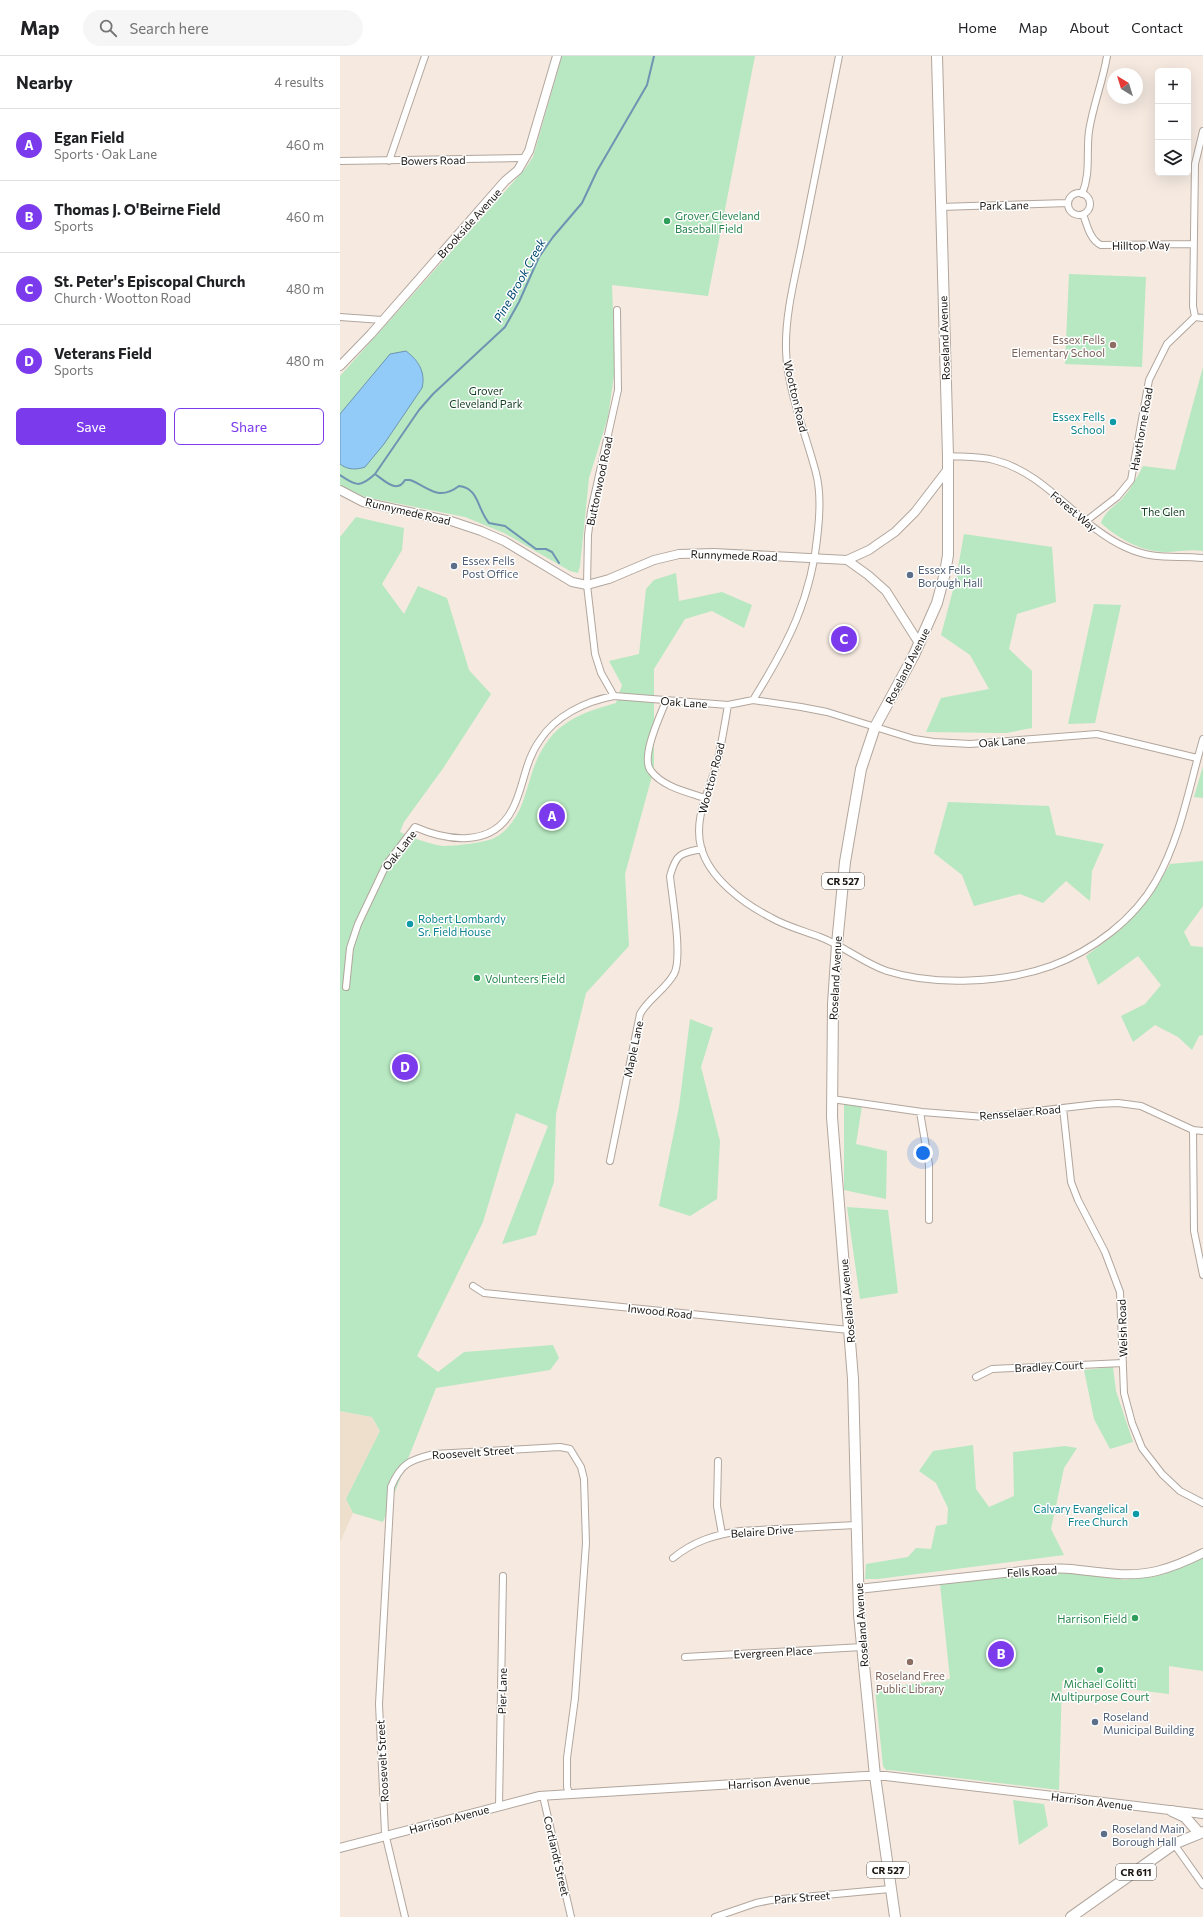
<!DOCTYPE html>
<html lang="en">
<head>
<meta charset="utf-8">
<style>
	body { margin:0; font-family:Commissioner,sans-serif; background:#f6f6f6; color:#202124 }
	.controls { position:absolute; right:12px; top:12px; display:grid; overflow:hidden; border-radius:6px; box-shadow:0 4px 16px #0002 }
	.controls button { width:36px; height:36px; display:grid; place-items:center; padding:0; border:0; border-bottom:1px solid #e0e0e0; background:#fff; color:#202124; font:20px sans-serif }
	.compass { position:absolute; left:767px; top:12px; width:36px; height:36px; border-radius:50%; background:#fff; box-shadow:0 4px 16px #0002; rotate:322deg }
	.you { position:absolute; left:583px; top:1097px; width:14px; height:14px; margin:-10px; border:3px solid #fff; border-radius:50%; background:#1a73e8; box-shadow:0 0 0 6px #1a73e833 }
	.badge { display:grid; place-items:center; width:26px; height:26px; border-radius:50%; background:#7c3aed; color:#fff; font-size:13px; font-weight:700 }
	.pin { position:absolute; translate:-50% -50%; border:2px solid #fff; box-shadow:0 1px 4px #0006 }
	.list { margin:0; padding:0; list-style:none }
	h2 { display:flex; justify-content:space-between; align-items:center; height:52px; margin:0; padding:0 16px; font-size:17px }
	h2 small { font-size:13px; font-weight:400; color:#757577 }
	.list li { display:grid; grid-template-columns:26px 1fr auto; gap:12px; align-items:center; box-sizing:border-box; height:72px; padding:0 16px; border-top:1px solid #e0e0e0 }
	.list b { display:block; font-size:15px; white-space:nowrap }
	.list p { margin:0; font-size:13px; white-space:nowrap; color:#757577 }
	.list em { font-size:13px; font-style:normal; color:#757577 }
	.actions { display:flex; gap:8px; padding:12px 16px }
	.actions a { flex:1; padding:9px 0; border:1px solid #7c3aed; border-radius:6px; text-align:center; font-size:14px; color:#7c3aed }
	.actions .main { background:#7c3aed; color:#fff }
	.icon { flex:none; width:22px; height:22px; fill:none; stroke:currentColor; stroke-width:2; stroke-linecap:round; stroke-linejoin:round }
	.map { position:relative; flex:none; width:863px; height:1861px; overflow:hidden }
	header { display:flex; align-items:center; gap:24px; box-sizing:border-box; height:56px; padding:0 20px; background:#fff; border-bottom:1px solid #e0e0e0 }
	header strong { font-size:19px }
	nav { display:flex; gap:22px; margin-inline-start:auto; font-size:14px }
	.search { width:280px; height:36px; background:#f6f6f6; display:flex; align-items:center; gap:10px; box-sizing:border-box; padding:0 14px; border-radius:22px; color:#757577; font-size:15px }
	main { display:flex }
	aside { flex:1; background:#fff }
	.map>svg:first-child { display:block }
	.industrial { fill:#eddfcc }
	.green { fill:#b7e8c1 }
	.water { fill:#92cbf7; stroke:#6d94b2 }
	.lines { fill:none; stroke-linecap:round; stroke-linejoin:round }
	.stream { stroke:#6d94b2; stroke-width:2 }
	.minor-casing { stroke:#b2a69d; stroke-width:8 }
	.tertiary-casing { stroke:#b2a69d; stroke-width:10 }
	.primary-casing { stroke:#b2a69d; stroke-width:12 }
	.minor { stroke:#fff; stroke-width:6 }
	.tertiary { stroke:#fff; stroke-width:8 }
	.primary { stroke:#fff; stroke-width:10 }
	.leisure-dot { fill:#2e9e5b; stroke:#fff; stroke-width:1.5 }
	.education-dot { fill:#8d6e63; stroke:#fff; stroke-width:1.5 }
	.culture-dot { fill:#0f9aa8; stroke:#fff; stroke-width:1.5 }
	.service-dot { fill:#5c6f8a; stroke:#fff; stroke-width:1.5 }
	.labels { text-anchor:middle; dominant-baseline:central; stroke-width:3; stroke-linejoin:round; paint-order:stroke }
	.shield { fill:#fff; stroke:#5d5a58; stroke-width:1 }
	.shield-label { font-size:10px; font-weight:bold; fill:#181411 }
	.street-label { font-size:11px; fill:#181411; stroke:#fff }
	.leisure-label { font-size:11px; fill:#27864d; stroke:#fff; text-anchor:start }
	.education-label { font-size:11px; fill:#785e54; stroke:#fff; text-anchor:end }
	.park-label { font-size:11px; fill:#113b1f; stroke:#fff }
	.culture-label { font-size:11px; fill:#0d838f; stroke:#fff; text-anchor:end }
	.service-label { font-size:11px; fill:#4e5e75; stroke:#fff; text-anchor:start }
	.water-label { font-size:12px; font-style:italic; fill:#004972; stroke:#fff }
</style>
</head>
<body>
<header>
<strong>Map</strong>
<div class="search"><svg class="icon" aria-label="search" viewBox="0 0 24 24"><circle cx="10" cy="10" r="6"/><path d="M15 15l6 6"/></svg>Search here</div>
<nav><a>Home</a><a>Map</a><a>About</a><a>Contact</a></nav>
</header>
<main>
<aside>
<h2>Nearby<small>4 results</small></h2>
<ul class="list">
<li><span class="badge">A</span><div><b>Egan Field</b><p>Sports · Oak Lane</p></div><em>460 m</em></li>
<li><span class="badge">B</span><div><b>Thomas J. O'Beirne Field</b><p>Sports</p></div><em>460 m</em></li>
<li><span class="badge">C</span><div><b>St. Peter's Episcopal Church</b><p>Church · Wootton Road</p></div><em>480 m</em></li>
<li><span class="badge">D</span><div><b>Veterans Field</b><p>Sports</p></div><em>480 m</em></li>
</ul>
<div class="actions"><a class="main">Save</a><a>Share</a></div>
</aside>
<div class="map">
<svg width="863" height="1861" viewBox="0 0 863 1861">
	<rect width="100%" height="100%" fill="#f5e9e0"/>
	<path class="industrial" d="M0,1355L32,1361L40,1376L6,1443L13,1457L0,1486Z"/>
	<path class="green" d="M222,0H415L368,240L272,229L275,312L268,361L249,422L240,510L238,517L230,515L164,477L125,461L25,441L0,430V320L185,113L193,101Z
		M729,218L806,221L802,311L725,308Z
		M863,311V495C851,493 838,496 825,496C802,496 777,482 761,467C765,456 772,452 781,444C790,434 797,422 803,410L835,414Z
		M16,461L64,472L62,494L42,528L64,558L78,530L107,542L129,614L151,638L104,711L64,766L60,776C70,781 92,789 103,790C114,790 145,787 154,782C167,776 177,761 182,748C191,724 193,703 210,682C227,661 252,654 276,647L282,629L269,605L299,598L306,533L314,524L336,517L339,545L382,536L412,549L404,572L372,555L345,563L314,613V713L285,818L289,890L246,937L216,1058L214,1126L196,1179L162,1188L208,1070L176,1057L143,1166L77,1300L98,1316L124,1296L213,1289L219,1302L210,1314L96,1332L43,1466L13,1457L6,1443L40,1375L32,1361L0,1355V481Z
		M624,478L712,491L716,546L677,558L669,593L692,615V672L666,677L586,676L601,642L649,633L630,599L601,579L616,523Z
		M754,548L781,549L755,667L728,668Z
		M863,710V742L854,741Z
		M608,746L709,750L716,779L764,788L752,815L750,845L726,825L703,847L680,838L634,850L622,819L594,797Z
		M863,805V850L844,876L851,890L863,891V979L859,980L852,994L838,981L815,969L793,986L781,960L805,948L821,929L798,900L758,929L746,900L779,875L810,842L830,808Z
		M350,963L373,972L361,1011L380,1085L377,1143L350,1160L319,1150L339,1051Z
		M504,1047L522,1050L516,1088L547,1095L546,1143L504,1134Z
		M507,1151L548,1154L558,1237L520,1243Z
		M773,1311L776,1335L793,1386L770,1393L754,1363L744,1314Z
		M633,1389L636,1433L649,1451L674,1440L673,1396L725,1390L737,1392L724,1412L711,1473L724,1499L538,1523H525L526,1508L568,1501L576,1492L591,1493L596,1470L607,1468L608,1452L596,1427L579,1415L593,1395Z
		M863,1492V1615L829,1610V1638L722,1625L719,1734L550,1714H546L543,1710L535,1633L610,1623L600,1528L701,1516H728L785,1524L825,1518L826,1537L825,1514Z
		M673,1744L704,1748L708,1770L679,1789Z"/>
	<path class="water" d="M66,295C78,304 86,316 82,332L44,388L25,411C17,414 7,414 0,408V358L50,298Z"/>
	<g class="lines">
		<path class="stream" d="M35,418C45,425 57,438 65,424H70C89,431 98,446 119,430C139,432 137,453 149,467L165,470L196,493H206L212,496L219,507
			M0,419C16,430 20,432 35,418L79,354L93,338L165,271L179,246L199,201L213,181L242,147L257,115L307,29L314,0"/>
		<g class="minor-casing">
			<path id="minor" d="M0,105L185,102
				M49,105L85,0
				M728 148a11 11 0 1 1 22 0a11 11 0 1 1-22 0Z
				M742,138C751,117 746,97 749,75C753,49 763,25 767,0
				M600,151L728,147
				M743,158C747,169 750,184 761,189L854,188
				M0,261L42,264
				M855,261L853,250L855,108L863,75
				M608,400C623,401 639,400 654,404C707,417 737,469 785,491C815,505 833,499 863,502
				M746,465L777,441L791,424L809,324L827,288L855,261L863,262
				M274,640L261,617L255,598L247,529L248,479L251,455L278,334L277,254
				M413,644C448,588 472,542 478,474C480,455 481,436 476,417C466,378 447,334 446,294C445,256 456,218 463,181C475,121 487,60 499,0
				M326,645C320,660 300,702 311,715C323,731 347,736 365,742
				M388,649C385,667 382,685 378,703C371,732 353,760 361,791C369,822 403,847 430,861C445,870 464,875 480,881C504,890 523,907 547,915C594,930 664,927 711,910C752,895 794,864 816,825C841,781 849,731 863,683
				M6,931L10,892L18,868L46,809L75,771C107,785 152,792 172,754C184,732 184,706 200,684C215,660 246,645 274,640L388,649L413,644L461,651L487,656L574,683L594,686L630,688L757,678L857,702
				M492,1043L582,1056L645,1061L757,1048L778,1047L801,1050L853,1074L863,1075
				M723,1052L731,1126L738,1144L765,1196L780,1236L784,1337L792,1367L802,1392L822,1418L840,1435L863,1447
				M580,1056L589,1109V1164
				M853,1074L854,1175L863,1219
				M270,1105L300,958C309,942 325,934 334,918C343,902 332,841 330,820C336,798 340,797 362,793
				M133,1230L144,1237L509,1274
				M636,1321L652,1313L783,1307
				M378,1405L377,1450L382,1478
				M333,1502C354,1485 374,1479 400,1475L516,1469
				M345,1601L522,1591
				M203,1740L231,1861
				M159,1750L163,1520
				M834,1788L863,1829
				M65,1861L45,1777L39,1648L51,1431C61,1407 70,1404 94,1398L220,1391L230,1393L241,1411L244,1423L246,1487L235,1642L227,1702V1731L229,1737
				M375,1861L416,1847L431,1844L550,1833"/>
		</g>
		<g class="tertiary-casing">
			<path id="tertiary" d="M0,310L31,278L165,125L178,114L189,95L217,0
				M0,434L23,446L111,465L141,475L164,485L232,526L247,529L269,523L314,504L339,498L374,497L507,504L529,494L555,476L575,456L608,413
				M507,504L528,519L546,535L579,587
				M518,1533L700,1513C710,1513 721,1512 731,1513C759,1516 789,1522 817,1515C833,1511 849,1504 863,1497
				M0,1792L199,1740L525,1720H546L863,1758"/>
		</g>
		<g class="primary-casing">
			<path id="primary" d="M832,1755L845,1761L859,1777
				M555,1861L535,1720L519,1559L513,1323L492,1061L493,948L497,888L505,806L521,713L535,671L574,599L597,547L605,517L608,499V400L597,0
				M731,1861L834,1788L863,1776"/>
		</g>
		<use href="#minor" class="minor"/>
		<use href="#tertiary" class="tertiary"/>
		<use href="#primary" class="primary"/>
	</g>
	<g class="leisure-dot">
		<circle cx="327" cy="165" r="4"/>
		<circle cx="137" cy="922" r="4"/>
		<circle cx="795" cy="1562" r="4"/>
		<circle cx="760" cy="1614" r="4"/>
	</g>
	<g class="education-dot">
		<circle cx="773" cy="289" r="4"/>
		<circle cx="570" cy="1606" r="4"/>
	</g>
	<g class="culture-dot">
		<circle cx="773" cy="366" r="4"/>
		<circle cx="70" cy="868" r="4"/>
		<circle cx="796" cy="1458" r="4"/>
	</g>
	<g class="service-dot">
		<circle cx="114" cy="510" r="4"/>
		<circle cx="570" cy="519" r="4"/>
		<circle cx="755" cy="1666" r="4"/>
		<circle cx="764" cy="1778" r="4"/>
	</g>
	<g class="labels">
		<g class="shield">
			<rect x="482" y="817" width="42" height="16" rx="3"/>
			<rect x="527" y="1806" width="42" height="16" rx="3"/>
			<rect x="776" y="1808" width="40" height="16" rx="3"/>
		</g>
		<g class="shield-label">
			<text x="503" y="825">CR 527</text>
			<text x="548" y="1814">CR 527</text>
			<text x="796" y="1816">CR 611</text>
		</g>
		<g class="street-label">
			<text transform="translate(93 104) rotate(-1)">Bowers Road</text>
			<text transform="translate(664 149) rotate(-1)">Park Lane</text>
			<text transform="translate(129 167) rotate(-48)">Brookside Avenue</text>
			<text transform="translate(801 189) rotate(-1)">Hilltop Way</text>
			<text transform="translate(604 282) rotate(-92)">Roseland Avenue</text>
			<text transform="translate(456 340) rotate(77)">Wootton Road</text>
			<text transform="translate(801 373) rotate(-80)">Hawthorne Road</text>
			<text transform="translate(259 425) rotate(-78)">Buttonwood Road</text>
			<text transform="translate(68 455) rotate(13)">Runnymede Road</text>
			<text transform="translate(734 455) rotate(40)">Forest Way</text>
			<text transform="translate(394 499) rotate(2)">Runnymede Road</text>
			<text transform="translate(567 610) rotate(-63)">Roseland Avenue</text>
			<text transform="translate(344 646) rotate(4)">Oak Lane</text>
			<text transform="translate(662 685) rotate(-5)">Oak Lane</text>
			<text transform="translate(371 722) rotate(-75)">Wootton Road</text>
			<text transform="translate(59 794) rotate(-52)">Oak Lane</text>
			<text transform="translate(495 922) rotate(-87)">Roseland Avenue</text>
			<text transform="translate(293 993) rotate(-78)">Maple Lane</text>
			<text transform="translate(680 1056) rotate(-5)">Rensselaer Road</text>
			<text transform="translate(507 1245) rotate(-95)">Roseland Avenue</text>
			<text transform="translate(320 1255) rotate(6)">Inwood Road</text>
			<text transform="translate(782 1272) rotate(-92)">Welsh Road</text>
			<text transform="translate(709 1310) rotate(-3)">Bradley Court</text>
			<text transform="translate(133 1396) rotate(-4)">Roosevelt Street</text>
			<text transform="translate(422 1475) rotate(-4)">Belaire Drive</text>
			<text transform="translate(692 1515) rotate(-4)">Fells Road</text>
			<text transform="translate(521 1569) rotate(-94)">Roseland Avenue</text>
			<text transform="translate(433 1596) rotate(-3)">Evergreen Place</text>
			<text transform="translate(162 1635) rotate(-89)">Pier Lane</text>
			<text transform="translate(42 1705) rotate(-93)">Roosevelt Street</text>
			<text transform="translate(429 1726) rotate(-4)">Harrison Avenue</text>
			<text transform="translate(752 1745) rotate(7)">Harrison Avenue</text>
			<text transform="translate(109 1763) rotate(-15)">Harrison Avenue</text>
			<text transform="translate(217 1800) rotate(77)">Cortlandt Street</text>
			<text transform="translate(462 1841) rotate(-5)">Park Street</text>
		</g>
		<g class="leisure-label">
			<text x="335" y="159">Grover Cleveland<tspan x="335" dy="13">Baseball Field</tspan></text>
			<text x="145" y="922">Volunteers Field</text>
			<text x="787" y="1562" text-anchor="end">Harrison Field</text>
			<text x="760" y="1627" text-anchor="middle">Michael Colitti<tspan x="760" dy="13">Multipurpose Court</tspan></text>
		</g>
		<g class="education-label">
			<text x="765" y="283">Essex Fells<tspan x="765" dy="13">Elementary School</tspan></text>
			<text x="570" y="1619" text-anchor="middle">Roseland Free<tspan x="570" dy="13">Public Library</tspan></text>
		</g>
		<g class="park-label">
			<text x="146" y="334">Grover<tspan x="146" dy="13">Cleveland Park</tspan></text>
			<text x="823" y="455">The Glen</text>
		</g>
		<g class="culture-label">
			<text x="765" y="360">Essex Fells<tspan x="765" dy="13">School</tspan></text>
			<text x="78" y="862" text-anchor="start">Robert Lombardy<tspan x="78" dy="13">Sr. Field House</tspan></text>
			<text x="788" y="1452">Calvary Evangelical<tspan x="788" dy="13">Free Church</tspan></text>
		</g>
		<g class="service-label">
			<text x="122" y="504">Essex Fells<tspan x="122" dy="13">Post Office</tspan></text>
			<text x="578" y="513">Essex Fells<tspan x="578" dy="13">Borough Hall</tspan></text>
			<text x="763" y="1660">Roseland<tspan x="763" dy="13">Municipal Building</tspan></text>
			<text x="772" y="1772">Roseland Main<tspan x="772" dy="13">Borough Hall</tspan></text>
		</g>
		<g class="water-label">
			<text transform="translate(179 224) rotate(-61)">Pine Brook Creek</text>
		</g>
	</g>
</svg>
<div class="controls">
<button>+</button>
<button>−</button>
<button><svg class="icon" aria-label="layers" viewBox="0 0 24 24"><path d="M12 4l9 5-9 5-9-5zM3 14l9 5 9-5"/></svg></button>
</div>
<svg class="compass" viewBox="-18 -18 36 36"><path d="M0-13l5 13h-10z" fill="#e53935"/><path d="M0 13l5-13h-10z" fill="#757577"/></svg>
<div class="you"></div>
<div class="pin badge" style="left:212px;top:760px">A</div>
<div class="pin badge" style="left:661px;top:1598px">B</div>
<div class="pin badge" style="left:504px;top:583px">C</div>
<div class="pin badge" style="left:65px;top:1011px">D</div>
</div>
</main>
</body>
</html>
